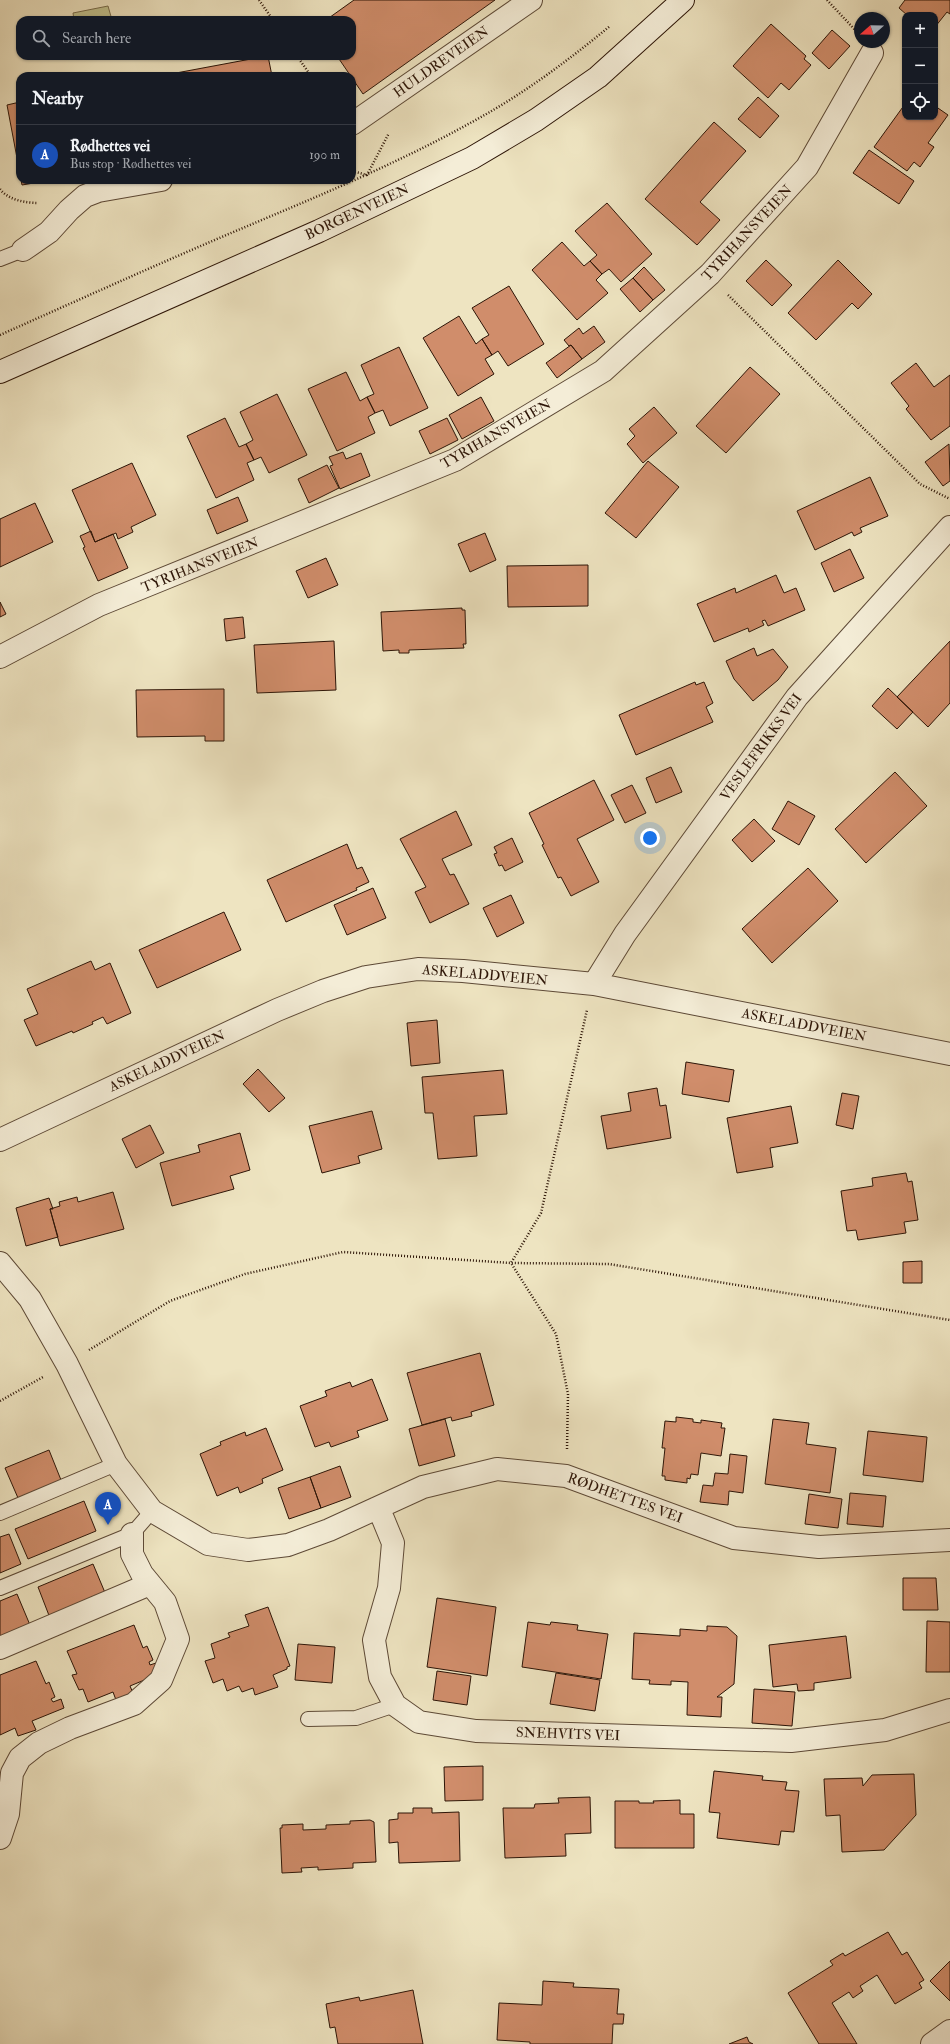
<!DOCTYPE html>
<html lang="en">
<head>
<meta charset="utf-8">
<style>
	body { margin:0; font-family:"IM FELL Double Pica",serif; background:#242831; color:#f1f3f6 }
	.controls { position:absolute; right:12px; top:12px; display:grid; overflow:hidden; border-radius:8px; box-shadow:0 1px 3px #0004 }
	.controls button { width:36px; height:36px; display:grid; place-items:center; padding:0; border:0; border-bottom:1px solid #363941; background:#171b24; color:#f1f3f6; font:20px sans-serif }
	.compass { position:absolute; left:854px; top:12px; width:36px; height:36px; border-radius:50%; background:#171b24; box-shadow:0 1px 3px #0004; rotate:250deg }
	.you { position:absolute; left:650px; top:838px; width:14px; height:14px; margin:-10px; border:3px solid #fff; border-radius:50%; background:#1a73e8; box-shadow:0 0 0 6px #1a73e833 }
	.badge { display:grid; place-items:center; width:26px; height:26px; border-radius:50%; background:#2563eb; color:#fff; font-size:13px; font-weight:700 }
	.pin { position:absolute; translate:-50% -33px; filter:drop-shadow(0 1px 2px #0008) }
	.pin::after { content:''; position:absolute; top:21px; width:14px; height:12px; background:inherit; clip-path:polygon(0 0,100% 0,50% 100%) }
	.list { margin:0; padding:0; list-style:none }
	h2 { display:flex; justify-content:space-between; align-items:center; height:52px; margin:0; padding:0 16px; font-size:17px }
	h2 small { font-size:13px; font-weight:400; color:#9ea1a6 }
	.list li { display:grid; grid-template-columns:26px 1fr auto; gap:12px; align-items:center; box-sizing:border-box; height:60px; padding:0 16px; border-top:1px solid #363941 }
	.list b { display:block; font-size:15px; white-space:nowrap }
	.list p { margin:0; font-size:13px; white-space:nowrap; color:#9ea1a6 }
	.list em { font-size:13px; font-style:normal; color:#9ea1a6 }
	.icon { flex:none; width:22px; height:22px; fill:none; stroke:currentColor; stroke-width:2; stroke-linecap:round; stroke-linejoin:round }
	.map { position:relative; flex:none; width:950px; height:2044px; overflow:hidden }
	.search { position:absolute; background:#171b24; box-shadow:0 1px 3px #0004; left:16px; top:16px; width:340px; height:44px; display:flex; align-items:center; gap:10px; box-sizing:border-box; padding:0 14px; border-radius:12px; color:#9ea1a6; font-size:15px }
	.panel { position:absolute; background:#171b24; box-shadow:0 1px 3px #0004; left:16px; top:72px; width:340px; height:112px; border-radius:12px }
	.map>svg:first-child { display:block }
	.green { fill:#c1c18d; stroke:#776b4a }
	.building { fill:#d08d6b; stroke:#2d1507 }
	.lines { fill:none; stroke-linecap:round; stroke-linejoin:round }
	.lane-casing { stroke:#5d4936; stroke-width:16 }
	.street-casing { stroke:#5d4936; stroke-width:24 }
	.secondary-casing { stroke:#2d1507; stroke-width:24 }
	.path { stroke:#2d1507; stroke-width:2.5; stroke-dasharray:1 2; stroke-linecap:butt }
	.lane { stroke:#f4edd7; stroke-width:14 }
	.street { stroke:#f4edd7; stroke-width:22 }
	.secondary { stroke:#f4edd7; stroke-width:22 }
	.labels { text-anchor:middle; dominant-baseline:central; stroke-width:3; stroke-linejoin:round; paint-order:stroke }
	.street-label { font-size:14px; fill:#2d1507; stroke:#f4edd7 }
</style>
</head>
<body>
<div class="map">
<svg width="950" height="2044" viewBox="0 0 950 2044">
	<rect width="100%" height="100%" fill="#eee4c1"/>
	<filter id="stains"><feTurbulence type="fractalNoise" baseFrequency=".005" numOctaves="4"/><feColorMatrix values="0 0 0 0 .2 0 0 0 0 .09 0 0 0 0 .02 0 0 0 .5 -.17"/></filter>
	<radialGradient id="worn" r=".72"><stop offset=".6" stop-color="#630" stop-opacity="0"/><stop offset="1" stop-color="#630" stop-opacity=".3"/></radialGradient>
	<path class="green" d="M108,6L112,20H74L73,13Z"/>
	<path class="building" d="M354,0H495L363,94L337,56H352V20H326Z
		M905,0H950V14L947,12L935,27V15H907L899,8Z
		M771,24L806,56L804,59L811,65L789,90L781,83L768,98L733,66Z
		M832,30L850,46L829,69L812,53Z
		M268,56L272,76H160L267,56Z
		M758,97L779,116L760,138L738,119Z
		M20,102V174L7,105Z
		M905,104V117H935V106L948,115L928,143L934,147L920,167L914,162L907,171L874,147Z
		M714,122L746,151L700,202L720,220L697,245L645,199Z
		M869,150L914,181L899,204L853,173Z
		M21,180H51L22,185Z
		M607,203L652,254L621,282L609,269L602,274L590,261L597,255L575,231Z
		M562,242L584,266L590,261L602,274L596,280L608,293L577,320L532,270Z
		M766,260L792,285L772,306L746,281Z
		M838,260L872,294L858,309L852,303L816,340L788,313Z
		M644,267L665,290L653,300L633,278Z
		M633,278L653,300L640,312L620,289Z
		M509,286L544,344L508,366L498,351L492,355L482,339L489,335L472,308Z
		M459,316L476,344L482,339L492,355L485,359L494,374L458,396L423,338Z
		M594,326L605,342L582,359L571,345L569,346L564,340L579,328L583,334Z
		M571,345L582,359L557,378L546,363Z
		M399,347L428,408L390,426L383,410L375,413L367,397L374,394L361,365Z
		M916,363L934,387L950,375V426L931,440L906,409L909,406L891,383Z
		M750,367L780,394L726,453L696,426Z
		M346,372L360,401L367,397L375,413L368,417L375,433L337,451L308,389Z
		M277,394L307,455L269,473L261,457L254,460L246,444L253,440L240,412Z
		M481,397L494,421L462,439L449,415Z
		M654,407L677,433L643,463L627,444L635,436L629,429Z
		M225,418L239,447L246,444L254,460L247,463L254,480L216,498L187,436Z
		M447,418L458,440L430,454L419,431Z
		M949,444L950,481L943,486L925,462Z
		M343,452L346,459L361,453L370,476L340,489L330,466L333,465L329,457Z
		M648,461L679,487L636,538L605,513Z
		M132,463L156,515L131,527L133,532L118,539L116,533L95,542L72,490Z
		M327,465L339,488L309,503L298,479Z
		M870,477L888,516L860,528L862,532L854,536L852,532L815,550L797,511Z
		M238,497L248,521L217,534L207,510Z
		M35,503L53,542L0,567V519Z
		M91,531L95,542L113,534L128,568L98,581L83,548L85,547L80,536Z
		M485,533L496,560L470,572L458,544Z
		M850,549L864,578L834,592L821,563Z
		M326,558L338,585L308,598L296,571Z
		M588,565V606L508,607L507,566Z
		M776,575L784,593L796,588L805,610L768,626L765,620L762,621L764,625L749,632L748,628L714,642L697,604L735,588L736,593Z
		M0,602L6,614L0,617Z
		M462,608V610H465L466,644H463L464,648L409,650V653H399V650L383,651L381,612Z
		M243,617L245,638L226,641L224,619Z
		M334,641L336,690L257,693L254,645Z
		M950,641V703L928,727L897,697Z
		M754,648L757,656L773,649L788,667L778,680L753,701L734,679L726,661Z
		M695,682L696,685L704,682L713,703L706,707L713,722L636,755L619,715Z
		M888,688L913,712L897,729L872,706Z
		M224,689V741H205V736L137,737L136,690Z
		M671,767L682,792L656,803L646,778Z
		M895,772L927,806L866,863L835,829Z
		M594,780L614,820L577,839L599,882L571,896L561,877L558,878L542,845L544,844L529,813Z
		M632,785L646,813L625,823L611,795Z
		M788,801L815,816L799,845L772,829Z
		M456,811L472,845L442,859L450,875L454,874L469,904L430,923L415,892L426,887L400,839Z
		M754,819L775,841L752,862L732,840Z
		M512,838L523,862L505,871L502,865L499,866L494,854L497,853L494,847Z
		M347,844L357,869L362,867L369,882L356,888L357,890L286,922L267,880Z
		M808,868L838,901L772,963L742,929Z
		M373,888L386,918L347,935L334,905Z
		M511,895L524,923L497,937L483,908Z
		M224,912L241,950L157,988L139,950Z
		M91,961L95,970L110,963L131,1013L107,1024L103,1017L92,1022L93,1024L73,1033L72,1031L36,1046L24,1020L38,1014L27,989Z
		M437,1020L440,1063L411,1066L407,1023Z
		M686,1062L734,1070L729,1102L682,1094Z
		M258,1069L285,1098L269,1112L243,1084Z
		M503,1070L507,1114L474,1116L477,1156L438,1159L433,1113H425L422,1077Z
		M657,1088L660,1106L666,1105L671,1138L607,1149L601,1116L631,1111L628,1093Z
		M842,1093L859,1096L853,1129L836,1125Z
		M791,1106L798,1143L770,1148L773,1167L737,1173L727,1118Z
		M372,1111L382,1149L358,1156L360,1163L322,1173L309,1126Z
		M150,1125L164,1153L136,1168L122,1139Z
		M240,1133L250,1170L230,1176L234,1189L172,1206L160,1163L200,1152L198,1145Z
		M906,1173L908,1182L912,1181L918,1220L904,1222L906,1233L858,1240L856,1230L847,1231L841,1191L873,1186L872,1178Z
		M113,1192L124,1229L60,1246L50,1209L60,1206L59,1202L77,1197L78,1202Z
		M49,1198L53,1209H50L58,1237L26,1246L16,1208Z
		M922,1261V1283H903V1262Z
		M480,1353L494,1405L471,1412L472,1416L452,1421L451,1417L422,1425L407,1373Z
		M372,1379L388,1420L357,1431L359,1437L331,1447L329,1442L315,1447L300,1406L327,1396L325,1391L350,1382L352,1387Z
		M676,1417L693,1419V1422L701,1423V1420L722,1423L721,1428H725L721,1456L701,1453L698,1475L691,1474L690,1479L687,1478V1483L665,1480V1476H662L665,1448H662L665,1421L676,1422Z
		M445,1419L455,1456L419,1466L409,1429Z
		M773,1419L809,1423L806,1444L836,1448L830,1493L765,1484Z
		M266,1428L283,1470L262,1479L263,1483L240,1493L238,1487L217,1496L200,1454L221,1445L220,1442L245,1432L246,1436Z
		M868,1431L927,1437L923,1482L863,1475Z
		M49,1450L61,1480L18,1498L5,1468Z
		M730,1454L747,1456L743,1493L729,1491L728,1505L700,1502L703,1485L713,1486L715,1473L728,1474Z
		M340,1466L351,1497L321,1508L310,1477Z
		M310,1477L321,1508L289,1519L278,1488Z
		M850,1493L886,1496L883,1527L847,1524Z
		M809,1494L842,1499L838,1528L805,1524Z
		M84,1501L96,1531L28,1559L15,1529Z
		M9,1534L21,1564L0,1573V1537Z
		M93,1564L106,1595L50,1618L38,1587Z
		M903,1578H936L938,1610H903Z
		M17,1594L30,1625L0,1637V1601Z
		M437,1598L496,1607L487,1676L427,1667Z
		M268,1607L290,1666L287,1667V1669L273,1675L278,1687L255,1695L253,1688L242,1692L239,1686L227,1691L223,1679L213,1683L205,1661L215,1658L211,1644L230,1637L228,1633L249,1626L245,1615Z
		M927,1621L950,1622V1672H926Z
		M528,1622L550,1625L551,1622L578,1625L577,1630L608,1634L601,1679L522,1667Z
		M134,1625L143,1648L147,1646L153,1660L149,1662L150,1665L159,1662L154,1676L130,1686L133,1693L116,1700L113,1692L88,1702L83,1689L79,1690L72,1675L77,1674L67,1651Z
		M707,1626L727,1627L737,1636L734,1684L717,1697H722L721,1717L687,1715L688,1682L671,1681V1685L649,1684L650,1680L632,1679L634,1633L680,1636V1629L707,1631Z
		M846,1636L851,1678L814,1683V1690L798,1691L797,1684L773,1687L769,1645Z
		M298,1644L335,1647L332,1683L295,1680Z
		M36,1661L46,1684L49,1682L55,1697L51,1699L53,1702L61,1699L64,1708L32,1721L36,1730L18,1736L15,1728L0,1735V1675Z
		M437,1671L471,1676L467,1705L433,1700Z
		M556,1673L600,1680L595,1711L550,1704Z
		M754,1689L795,1692L792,1726L752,1723Z
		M483,1766V1800L445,1801L444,1767Z
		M714,1771L763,1776L762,1780L787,1782L785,1790L799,1791L794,1832L781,1831L779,1845L717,1838L720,1813L709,1812Z
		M914,1774L916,1815L884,1850L842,1852L840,1815L826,1816L824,1779L862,1778L863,1786L872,1775Z
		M590,1797L591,1833L565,1834L566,1856L505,1858L503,1808H534L535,1804L559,1803L558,1798Z
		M680,1800V1814H694V1848H615V1801H639V1803H654L653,1801Z
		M413,1808H432V1813L459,1812L460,1861L399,1863L398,1842L389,1843V1820L398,1819V1813H413Z
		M370,1820L374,1822L376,1862L353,1863V1868L318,1870V1867L301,1868L302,1872L282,1873L280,1828H282V1825L303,1824V1830L326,1829V1825L350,1824V1821Z
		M888,1932L902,1955L907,1952L924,1980L919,1983L922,1988L895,2004L877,1975L860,1986L863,1991L853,1998L849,1992L832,2003L857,2044H819L788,1993L833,1965L830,1961L843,1953L845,1956Z
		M950,1961V2001L930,1981Z
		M543,1981L574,1983L573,1987L619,1989L617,2014H624L623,2024H613L612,2044H530V2042L497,2040L499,2003L542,2005Z
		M413,1990L423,2044H338L335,2027L330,2028L326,2004L359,1997L360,2001Z
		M747,2037L749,2042L753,2044H729Z"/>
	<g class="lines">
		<g class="lane-casing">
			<path id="lane" d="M0,259L23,250
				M0,1513L116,1464
				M0,1588L132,1534L152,1511
				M308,1719L356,1718L395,1705"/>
		</g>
		<g class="street-casing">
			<path id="street" d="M352,124L531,0
				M23,250L49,232L69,210L85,196L98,191L161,180
				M0,657L99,605L455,460L603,371L710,274L807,167L872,53
				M594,984L625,934L797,697L950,527
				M0,1140L277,1010L323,991L366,977L418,969L463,971L594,984L950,1054
				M0,1263L30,1299L67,1364L116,1464L152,1511L208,1544L248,1550L288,1545L329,1530L423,1487L497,1469L566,1476L734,1538L819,1547L950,1540
				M379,1509L393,1543L389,1588L374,1640L380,1677L395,1705L419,1722L476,1731L791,1741L885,1730L950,1710
				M0,1648L150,1584
				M0,1838L8,1814L12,1773L20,1758L39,1743L70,1728L134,1704L161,1680L178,1639L165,1602L142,1574L132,1554V1534
				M932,2044L950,2031"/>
		</g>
		<g class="secondary-casing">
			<path id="secondary" d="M0,372L319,231L472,158L536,120L598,77L683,0"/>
		</g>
		<path class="path" d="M259,0L273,20
			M827,0L857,32
			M297,56L311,76
			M352,171L367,175L389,133
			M0,189C8,200 26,203 38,203
			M728,295L920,484L950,499
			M0,335C74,302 149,268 224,236C311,199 398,164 481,117C526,92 570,59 610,26
			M89,1350L170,1301L245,1274L343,1252L511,1263L609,1264L950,1320
			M0,1401L43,1377
			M567,1449L568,1394L556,1334L511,1263L541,1213L587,1010"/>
		<use href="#lane" class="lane"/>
		<use href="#street" class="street"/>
		<use href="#secondary" class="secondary"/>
	</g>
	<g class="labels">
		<g class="street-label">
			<text transform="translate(441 62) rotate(-35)">HULDREVEIEN</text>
			<text transform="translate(357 212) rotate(-25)">BORGENVEIEN</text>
			<text transform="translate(747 233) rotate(-47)">TYRIHANSVEIEN</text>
			<text transform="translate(496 434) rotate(-30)">TYRIHANSVEIEN</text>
			<text transform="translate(200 565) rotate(-22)">TYRIHANSVEIEN</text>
			<text transform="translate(761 747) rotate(-54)">VESLEFRIKKS VEI</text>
			<text transform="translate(485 975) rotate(5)">ASKELADDVEIEN</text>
			<text transform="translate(804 1025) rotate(11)">ASKELADDVEIEN</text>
			<text transform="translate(167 1061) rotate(-25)">ASKELADDVEIEN</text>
			<text transform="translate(625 1498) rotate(20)">RØDHETTES VEI</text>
			<text transform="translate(568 1734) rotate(2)">SNEHVITS VEI</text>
		</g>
	</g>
	<rect width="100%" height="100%" filter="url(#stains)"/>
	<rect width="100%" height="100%" fill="url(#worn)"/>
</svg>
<div class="controls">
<button>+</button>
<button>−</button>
<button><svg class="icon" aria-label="locate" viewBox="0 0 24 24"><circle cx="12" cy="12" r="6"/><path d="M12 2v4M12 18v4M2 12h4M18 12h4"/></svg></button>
</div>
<svg class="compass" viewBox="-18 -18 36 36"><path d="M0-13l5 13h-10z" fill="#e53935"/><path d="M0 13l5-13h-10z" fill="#9ea1a6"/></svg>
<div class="you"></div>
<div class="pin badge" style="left:108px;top:1525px;background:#1a4fb4">A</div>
<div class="search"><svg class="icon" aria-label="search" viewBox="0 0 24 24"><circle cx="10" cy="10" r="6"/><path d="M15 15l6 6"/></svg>Search here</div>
<section class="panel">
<h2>Nearby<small></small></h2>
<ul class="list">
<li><span class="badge" style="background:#1a4fb4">A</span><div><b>Rødhettes vei</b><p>Bus stop · Rødhettes vei</p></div><em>190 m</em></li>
</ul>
</section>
</div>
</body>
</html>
